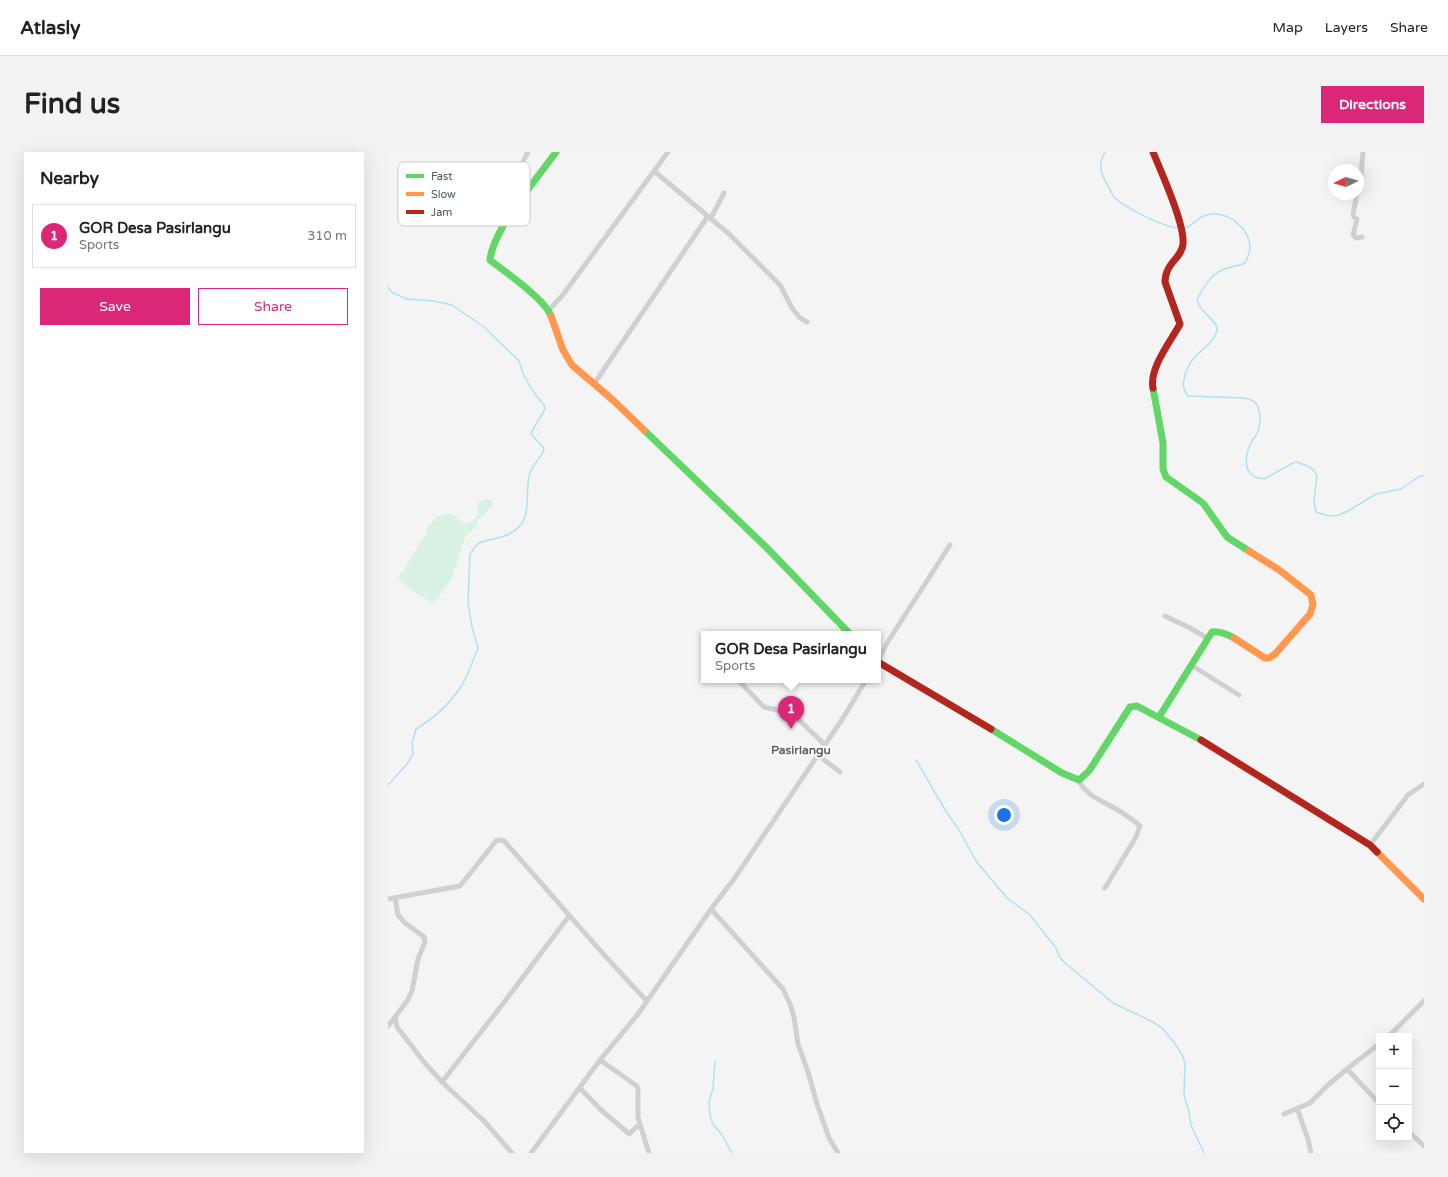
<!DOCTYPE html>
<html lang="en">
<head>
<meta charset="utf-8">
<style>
	body { margin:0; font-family:"Varela Round",sans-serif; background:#f2f2f2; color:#222 }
	.controls { position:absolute; right:12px; bottom:12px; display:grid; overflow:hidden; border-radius:0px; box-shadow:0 4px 16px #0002 }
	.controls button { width:36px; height:36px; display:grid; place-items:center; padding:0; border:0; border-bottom:1px solid #e0e0e0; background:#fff; color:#222; font:20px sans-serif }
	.compass { position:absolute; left:940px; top:12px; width:36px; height:36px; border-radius:50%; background:#fff; box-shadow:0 4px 16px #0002; rotate:265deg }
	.you { position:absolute; left:616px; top:663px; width:14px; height:14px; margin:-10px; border:3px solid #fff; border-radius:50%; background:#1a73e8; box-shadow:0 0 0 6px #1a73e833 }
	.badge { display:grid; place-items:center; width:26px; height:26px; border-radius:50%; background:#db2777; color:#fff; font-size:13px; font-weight:700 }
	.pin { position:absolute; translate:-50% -33px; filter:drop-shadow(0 1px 2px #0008) }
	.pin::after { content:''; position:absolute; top:21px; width:14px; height:12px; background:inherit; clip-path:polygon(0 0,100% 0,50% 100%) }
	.popup { position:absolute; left:313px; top:479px; width:180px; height:52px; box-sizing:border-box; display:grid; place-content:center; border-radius:0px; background:#fff; filter:drop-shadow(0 1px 3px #0005); font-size:13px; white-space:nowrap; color:#767676 }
	.popup b { font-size:15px; color:#222 }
	.popup::after { content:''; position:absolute; left:50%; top:100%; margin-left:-8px; border:8px solid transparent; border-top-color:#fff }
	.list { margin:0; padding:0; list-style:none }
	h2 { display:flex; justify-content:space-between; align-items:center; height:52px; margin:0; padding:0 16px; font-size:17px }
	h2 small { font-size:13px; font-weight:400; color:#767676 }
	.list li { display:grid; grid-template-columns:26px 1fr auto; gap:12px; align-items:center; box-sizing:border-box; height:64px; margin:0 8px 8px; padding:0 8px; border:1px solid #e0e0e0; border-radius:0px }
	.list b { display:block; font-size:15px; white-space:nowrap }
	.list p { margin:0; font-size:13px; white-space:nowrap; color:#767676 }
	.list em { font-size:13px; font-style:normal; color:#767676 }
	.actions { display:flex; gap:8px; padding:12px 16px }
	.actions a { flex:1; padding:9px 0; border:1px solid #db2777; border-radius:0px; text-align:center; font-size:14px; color:#db2777 }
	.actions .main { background:#db2777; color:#fff }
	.icon { flex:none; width:22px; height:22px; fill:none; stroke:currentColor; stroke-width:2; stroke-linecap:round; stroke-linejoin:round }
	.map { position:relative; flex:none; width:1036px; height:1001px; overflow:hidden; border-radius:0px }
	header { display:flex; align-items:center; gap:24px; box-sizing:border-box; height:56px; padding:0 20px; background:#fff; border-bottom:1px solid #e0e0e0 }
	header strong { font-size:19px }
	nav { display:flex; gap:22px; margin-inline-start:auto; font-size:14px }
	.intro { display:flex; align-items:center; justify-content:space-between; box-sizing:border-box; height:96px; padding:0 24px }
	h1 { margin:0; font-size:28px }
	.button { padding:10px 18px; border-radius:0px; background:#db2777; color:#fff; font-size:14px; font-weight:700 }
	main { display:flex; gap:24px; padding:0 24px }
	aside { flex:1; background:#fff; border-radius:0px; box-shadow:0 4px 16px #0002 }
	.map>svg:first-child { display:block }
	.green { fill:#d9f2e3 }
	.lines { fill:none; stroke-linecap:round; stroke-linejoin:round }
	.stream { stroke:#aee2f0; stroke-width:1.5 }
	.street { stroke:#ced0d2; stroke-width:5 }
	.fast { stroke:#63d668; stroke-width:7 }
	.slow { stroke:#ff974d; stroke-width:7 }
	.jam { stroke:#b3261e; stroke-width:7 }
	.labels { text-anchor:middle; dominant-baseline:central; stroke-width:4; stroke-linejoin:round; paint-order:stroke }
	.quarter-label { font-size:12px; font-weight:bold; fill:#5f6368; stroke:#fff }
	.key { fill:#fff; stroke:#c9ccd0; stroke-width:1 }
	.key-label { font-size:11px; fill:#4a5661 }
</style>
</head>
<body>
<header>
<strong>Atlasly</strong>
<nav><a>Map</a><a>Layers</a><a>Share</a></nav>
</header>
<div class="intro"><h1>Find us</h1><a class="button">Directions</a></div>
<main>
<aside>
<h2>Nearby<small></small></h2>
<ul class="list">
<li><span class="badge">1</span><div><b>GOR Desa Pasirlangu</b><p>Sports</p></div><em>310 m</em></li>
</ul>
<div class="actions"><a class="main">Save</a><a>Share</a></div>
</aside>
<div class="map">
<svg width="1036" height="1001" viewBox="0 0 1036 1001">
	<rect width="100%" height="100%" fill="#f4f4f4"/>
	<path class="green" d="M99,347L104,349V354L91,367L87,376L77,385L64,426L50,446L44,451L22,437L10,426L12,422L18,415L24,403L37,384L40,375L49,365L60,361L64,362L75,371H80L84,370L90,363V350Z"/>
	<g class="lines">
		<path class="stream" d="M717,0C709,14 713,21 720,34C722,37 724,42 726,45C737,56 774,74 789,76
			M795,76C804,76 808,66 816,64C819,63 824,61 828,62C845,63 862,79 862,96C862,101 859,107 857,111C851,114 845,114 839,116C823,121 816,134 809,148C810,150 811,154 813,156C817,163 830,170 829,178C827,190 814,197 807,205C799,214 790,234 800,244L856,246C859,247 862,247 865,249C874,254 873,273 869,281C868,284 864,288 863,291C858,300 855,316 864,323C867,326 872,326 876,327L905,311L909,310L922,315L927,320L929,324L926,349L928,360L941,364L951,363L960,359L988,342L1013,337L1032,324H1036
			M0,134L3,140L19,147L46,149L64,153L96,175L131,209L135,222L144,238L156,253L157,257L143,281C146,288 153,290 156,297C154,305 145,312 142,321C135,343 148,369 121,382C112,387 101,387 91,391L87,395L82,402L80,451L84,475L90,496C85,508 81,521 75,531C64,550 46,566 28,577L24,591L25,601L23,606L19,612L0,633
			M528,608L559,661L570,676L588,709L619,746L642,763L668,796L671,804L677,811L725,851L761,868L773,875L785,889L795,904L797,913L796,943L801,960L803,973L816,1001
			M327,910L325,936L321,950L322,964L325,972L334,983L344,1001"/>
		<path class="street" d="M266,19L340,81L392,133L404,156L412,166L419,170
			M970,37L973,24L975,0
			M969,42L965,62L966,65L969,67L965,83L968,86L974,85
			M128,55L121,49L119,40L140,0
			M323,66L336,41
			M161,158L174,144L280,0
			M206,232L320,64
			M777,464L802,476L819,486
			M490,509L499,491L562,393
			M803,513L851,543
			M352,530L376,555L393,559L403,563L411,568L437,593
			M430,603L452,620
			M691,628C696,643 716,650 728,657C737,662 745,668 752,674L748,685L717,736
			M982,693L1020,643L1036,632
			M7,746L10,763L16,770L36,785L37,790L30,807L24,839L19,849L7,865L9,875L36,910L54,930L96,969L124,1001
			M0,747L72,734L108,689L112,688L116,689C164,742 209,798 259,849
			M323,757L395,837L402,852L406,865L410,892L420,920L429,952L441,986L450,1001
			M0,874L7,865
			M1001,884L1036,849
			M212,908L249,934L250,938V966L261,1001
			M959,917L991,892
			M54,930L117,849L181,764
			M192,936L212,957L239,980L241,982L252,972
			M909,956L920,987L923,1001
			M896,962L922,951L940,933L959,917L991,951
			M1021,980L1036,994
			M143,1001L212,908L250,862L323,757L346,727L455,566L478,528"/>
		<path class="fast" d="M163,164C157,147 117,120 102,108C105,77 149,27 168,0
			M765,236L775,291V317L778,325L815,351L839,385L861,399
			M256,278L379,396L462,482
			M771,565L824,480C832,479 839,482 846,486
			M603,577L674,621L691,628L701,619L742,555L749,554L813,588"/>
		<path class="slow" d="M163,164L175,198L184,213L226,249L256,278
			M846,486L877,506H881L887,502L922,462L925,453L923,443L890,417L861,399
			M989,700L1036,747"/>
		<path class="jam" d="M765,236C761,216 783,189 792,172L777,130C777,111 794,106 795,92C797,72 773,20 765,0
			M490,510L603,577
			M813,588L982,693L989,700"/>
	</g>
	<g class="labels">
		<g class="quarter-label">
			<text x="413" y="598">Pasirlangu</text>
		</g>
	</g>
	<rect x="10" y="10" width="132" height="64" rx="6" class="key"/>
	<rect x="18" y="22" width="18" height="4" fill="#63d668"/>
	<rect x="18" y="40" width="18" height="4" fill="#ff974d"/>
	<rect x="18" y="58" width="18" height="4" fill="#b3261e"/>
	<g class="key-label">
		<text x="43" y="28">Fast</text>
		<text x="43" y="46">Slow</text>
		<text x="43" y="64">Jam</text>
	</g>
</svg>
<div class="controls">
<button>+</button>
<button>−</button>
<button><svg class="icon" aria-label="locate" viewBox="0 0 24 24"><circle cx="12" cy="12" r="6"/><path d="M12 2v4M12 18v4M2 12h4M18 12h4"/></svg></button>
</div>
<svg class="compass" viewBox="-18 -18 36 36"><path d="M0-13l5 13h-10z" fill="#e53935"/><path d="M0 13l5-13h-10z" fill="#767676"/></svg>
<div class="you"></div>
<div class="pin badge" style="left:403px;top:577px">1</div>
<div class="popup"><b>GOR Desa Pasirlangu</b>Sports</div>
</div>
</main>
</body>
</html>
